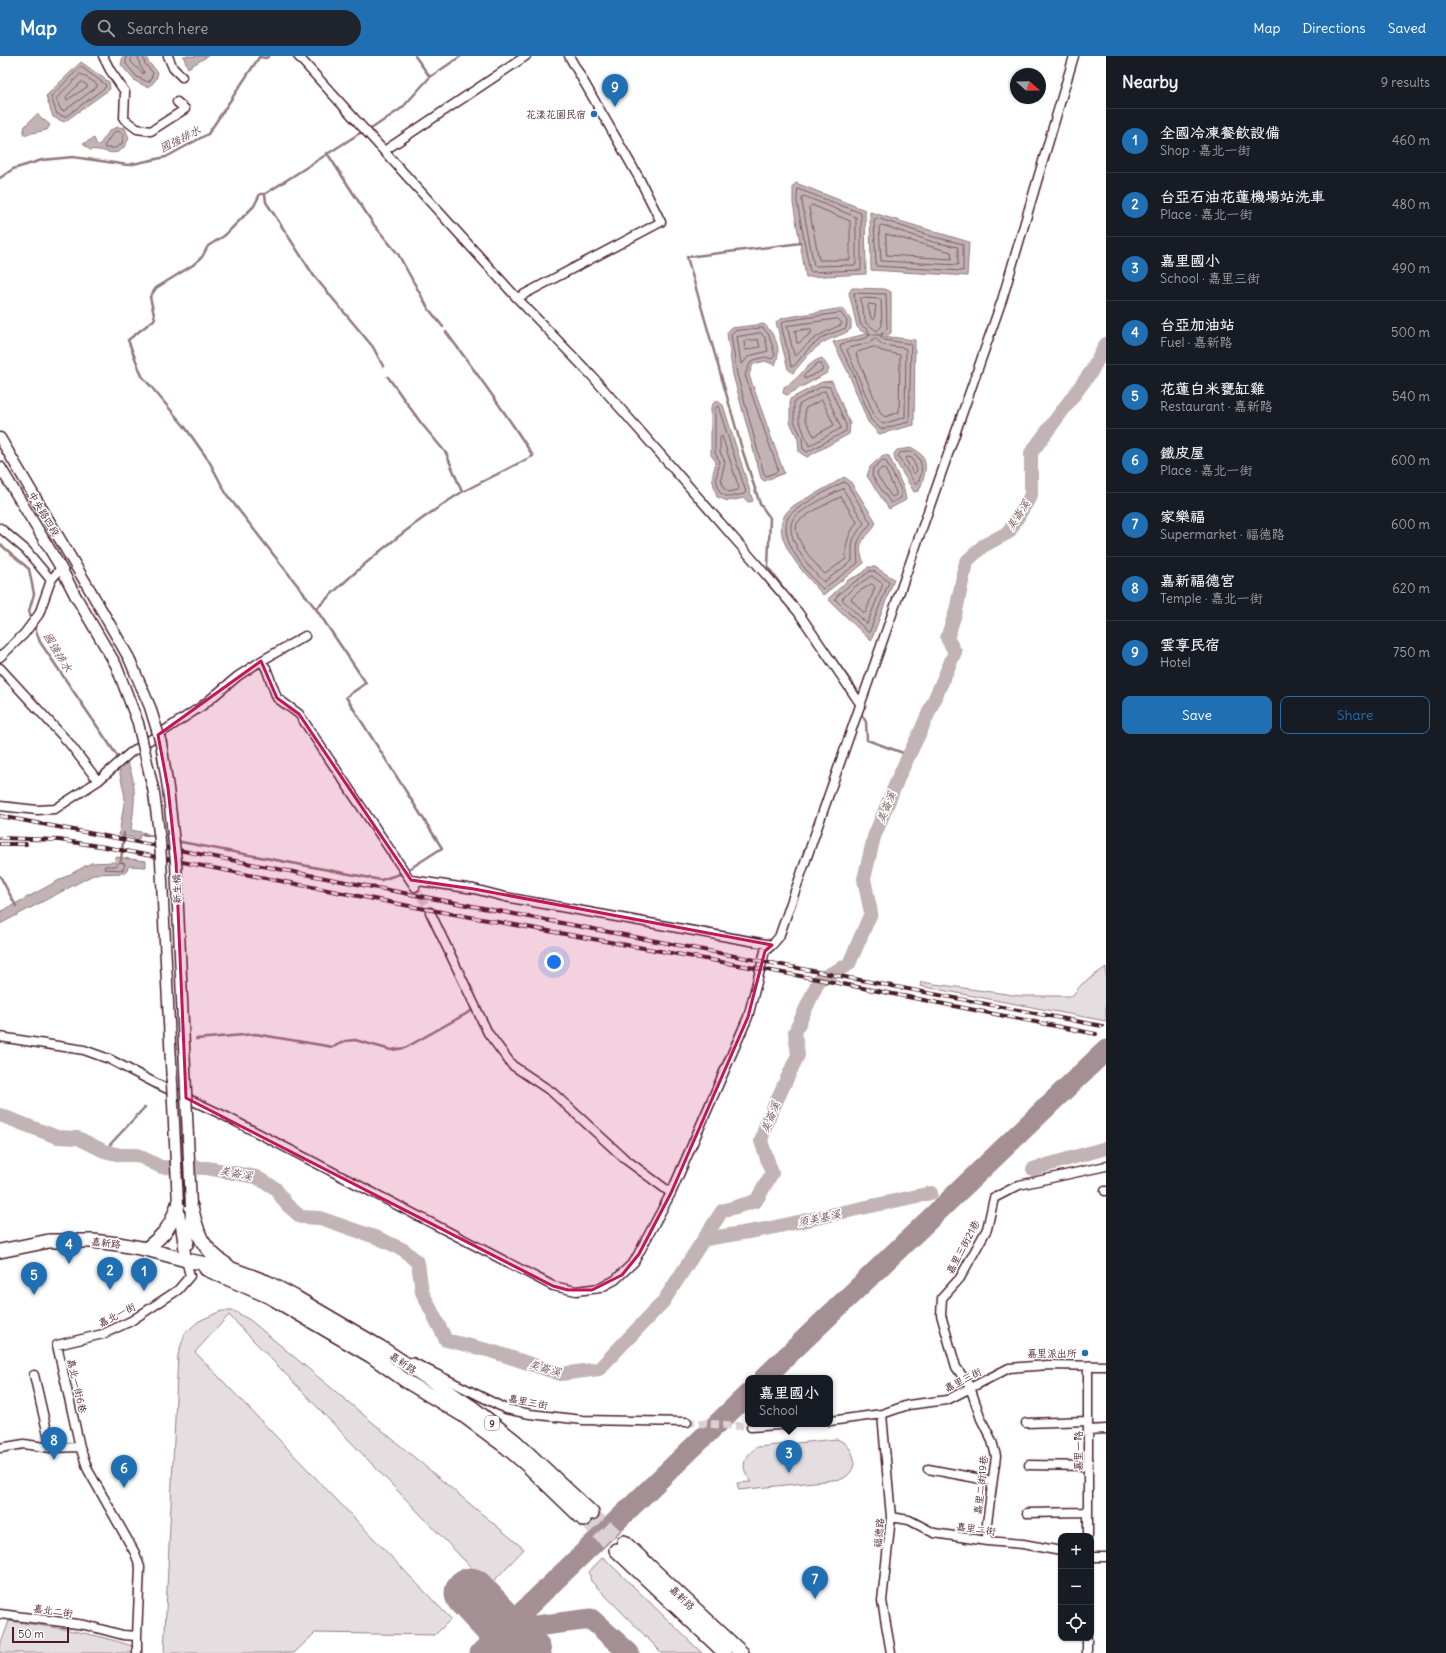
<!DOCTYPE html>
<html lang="en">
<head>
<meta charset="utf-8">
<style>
	body { margin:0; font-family:Delius,"LXGW WenKai TC",sans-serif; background:#20242c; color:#f1f3f6 }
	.controls { position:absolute; right:12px; bottom:12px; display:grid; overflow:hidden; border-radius:8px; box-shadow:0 1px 3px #0004 }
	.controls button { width:36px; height:36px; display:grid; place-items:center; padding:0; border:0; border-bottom:1px solid #363941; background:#171b24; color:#f1f3f6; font:20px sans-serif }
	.compass { position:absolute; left:1010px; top:12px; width:36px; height:36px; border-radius:50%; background:#171b24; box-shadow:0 1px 3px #0004; rotate:110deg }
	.scale { position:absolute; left:12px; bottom:10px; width:57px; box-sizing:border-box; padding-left:4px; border:2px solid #4a1f2b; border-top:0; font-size:11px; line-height:14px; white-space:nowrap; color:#4a1f2b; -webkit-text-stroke:3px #fff; paint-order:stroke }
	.you { position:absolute; left:554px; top:906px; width:14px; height:14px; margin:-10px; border:3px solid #fff; border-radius:50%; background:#1a73e8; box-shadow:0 0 0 6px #1a73e833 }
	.badge { display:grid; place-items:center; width:26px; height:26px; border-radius:50%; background:#1f6fb2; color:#fff; font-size:13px; font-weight:700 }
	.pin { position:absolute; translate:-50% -33px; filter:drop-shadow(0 1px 2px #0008) }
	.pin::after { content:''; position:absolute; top:21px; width:14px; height:12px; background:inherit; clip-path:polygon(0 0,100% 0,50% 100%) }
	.popup { position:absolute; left:745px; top:1319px; width:88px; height:52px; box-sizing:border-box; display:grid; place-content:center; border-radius:8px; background:#171b24; filter:drop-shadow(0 1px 3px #0005); font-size:13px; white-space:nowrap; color:#9ea1a6 }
	.popup b { font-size:15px; color:#f1f3f6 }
	.popup::after { content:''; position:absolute; left:50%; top:100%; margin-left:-8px; border:8px solid transparent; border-top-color:#171b24 }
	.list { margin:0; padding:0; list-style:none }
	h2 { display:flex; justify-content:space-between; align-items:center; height:52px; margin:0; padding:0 16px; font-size:17px }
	h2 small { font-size:13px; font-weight:400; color:#9ea1a6 }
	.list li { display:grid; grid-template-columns:26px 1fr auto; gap:12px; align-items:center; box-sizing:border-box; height:64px; padding:0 16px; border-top:1px solid #363941 }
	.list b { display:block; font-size:15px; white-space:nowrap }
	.list p { margin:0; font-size:13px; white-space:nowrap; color:#9ea1a6 }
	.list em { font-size:13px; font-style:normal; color:#9ea1a6 }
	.actions { display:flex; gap:8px; padding:12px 16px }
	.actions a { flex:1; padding:9px 0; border:1px solid #1f6fb2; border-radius:8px; text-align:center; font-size:14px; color:#1f6fb2 }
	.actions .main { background:#1f6fb2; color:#fff }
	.icon { flex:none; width:22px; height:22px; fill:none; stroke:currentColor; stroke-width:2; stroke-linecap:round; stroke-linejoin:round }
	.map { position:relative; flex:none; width:1106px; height:1597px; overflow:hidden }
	header { display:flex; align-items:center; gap:24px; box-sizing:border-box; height:56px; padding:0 20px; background:#1f6fb2; color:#fff }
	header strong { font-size:19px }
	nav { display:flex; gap:22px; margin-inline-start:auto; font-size:14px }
	.search { width:280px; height:36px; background:#20242c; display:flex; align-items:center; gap:10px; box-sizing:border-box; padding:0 14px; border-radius:22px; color:#9ea1a6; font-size:15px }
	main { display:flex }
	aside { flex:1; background:#171b24 }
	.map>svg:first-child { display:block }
	.green { fill:#e5dee0; stroke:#987e86 }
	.water { fill:#c1b3b6; stroke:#91787e }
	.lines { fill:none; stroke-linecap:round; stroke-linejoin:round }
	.shore { stroke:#7a5a63; stroke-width:1 }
	.stream { stroke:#91787e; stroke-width:2.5 }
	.river { stroke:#c1b3b6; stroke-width:14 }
	.taxiway { stroke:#a48f95; stroke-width:21 }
	.runway { stroke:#a48f95; stroke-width:51 }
	.minor-tunnel { stroke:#dbd2d5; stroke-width:8; stroke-dasharray:8 4; stroke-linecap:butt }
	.primary-tunnel { stroke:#dbd2d5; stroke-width:13; stroke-dasharray:13 6; stroke-linecap:butt }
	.minor-casing { stroke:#4a1f2b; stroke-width:11 }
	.tertiary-casing { stroke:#4a1f2b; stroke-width:13 }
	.primary-casing { stroke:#4a1f2b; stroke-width:16 }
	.minor { stroke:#fff; stroke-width:8 }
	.tertiary { stroke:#fff; stroke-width:10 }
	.primary { stroke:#fff; stroke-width:13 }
	.rail-casing { stroke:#4a1f2b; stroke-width:4 }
	.rail { stroke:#fff; stroke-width:2.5; stroke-dasharray:8; stroke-linecap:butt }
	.tertiary-bridge-casing { stroke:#4a1f2b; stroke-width:13; stroke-linecap:butt }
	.tertiary-bridge { stroke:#fff; stroke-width:10 }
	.marked { fill:#c2185b; fill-opacity:0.2; stroke:#c2185b; stroke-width:3; stroke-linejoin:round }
	.poi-dot { fill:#1f6fb2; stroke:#fff; stroke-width:1.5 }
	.labels { text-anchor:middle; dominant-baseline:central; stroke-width:3; stroke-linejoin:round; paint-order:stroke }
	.shield { fill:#fff; stroke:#80626b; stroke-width:1 }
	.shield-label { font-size:9px; font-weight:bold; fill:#4a1f2b }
	.poi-label { font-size:10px; fill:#4a1f2b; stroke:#fff; text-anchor:end }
	.street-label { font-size:10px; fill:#4a1f2b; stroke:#fff }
	.water-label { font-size:11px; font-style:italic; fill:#74535c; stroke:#fff }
</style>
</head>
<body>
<header>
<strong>Map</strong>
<div class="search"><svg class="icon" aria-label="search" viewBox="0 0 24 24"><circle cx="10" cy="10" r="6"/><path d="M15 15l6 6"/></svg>Search here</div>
<nav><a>Map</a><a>Directions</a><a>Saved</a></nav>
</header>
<main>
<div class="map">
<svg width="1106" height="1597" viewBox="0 0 1106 1597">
	<rect width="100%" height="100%" fill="#fff"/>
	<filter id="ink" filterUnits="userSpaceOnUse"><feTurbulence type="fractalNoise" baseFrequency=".025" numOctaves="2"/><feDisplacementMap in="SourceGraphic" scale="8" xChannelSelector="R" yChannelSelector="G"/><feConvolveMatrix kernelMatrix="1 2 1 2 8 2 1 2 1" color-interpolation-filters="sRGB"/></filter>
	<g filter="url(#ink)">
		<path class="green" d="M1106,911V965L920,930L921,926L1020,940H1072L1082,928Z
			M221,1255H234L250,1264L524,1493L489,1530L229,1259L195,1296L451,1563L435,1579L315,1577L294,1597H164L178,1299L185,1277L199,1265Z
			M837,1383C855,1390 862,1413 842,1423L739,1434L737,1427L752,1426C739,1411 743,1402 757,1391Z
			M603,1501L702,1597H662L591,1525L589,1516Z
			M9,1565C53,1571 90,1576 132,1590L133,1597H0V1590Z"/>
		<path class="water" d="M123,0H147L148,6L158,16C157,23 154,28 147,31L135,25L121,9Z
			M183,0H208L188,12Z
			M81,6L109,26L110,33L64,66L53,61L46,40Z
			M37,58L50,69L47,74L23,79L25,70Z
			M118,71L125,72L129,82C118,108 107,91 90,94L83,88L94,82L97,89L100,88L110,74Z
			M796,127L865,154L866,218L806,221L793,147V130Z
			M870,156L969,186L967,220L871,214Z
			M852,232L885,233L891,236V277L888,279C878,278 864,280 857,271L849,237Z
			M843,252L851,265V273C844,279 836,280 828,284C813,291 803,305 793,317L788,313L776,266L783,262Z
			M764,268C776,280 782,293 775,309L765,305L753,308L749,319L784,417L764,425L761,422L733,319L727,277L731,272Z
			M866,278L915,284L914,369L879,378L868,366L848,316L833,286Z
			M822,302L829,313L827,317L787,339L783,337L784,331C799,325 806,306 822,302Z
			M832,325L850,368L849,378L807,401L799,396L798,383L790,366V343L822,326Z
			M716,344L723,349L753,445L748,446L744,442L728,445L717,441L712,422L716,406L711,399V351Z
			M912,392C932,401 925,419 919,435L914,436L895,404L894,398L897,394Z
			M883,399L889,400L904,433L906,444L889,453L867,420L870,411Z
			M844,421L850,425L876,466C870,483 853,482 864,507L823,539C808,521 766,480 787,456C795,446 809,442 820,435C828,431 836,426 844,421Z
			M868,511H875L894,523L871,585L828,543L848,524L863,517Z
			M127,706C138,728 134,751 131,774L146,777V780L140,779L139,783L119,779L125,741L119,713Z
			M116,801L146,805V811L129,810L125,817L95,818L0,868V856L91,807L115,806Z"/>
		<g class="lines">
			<path class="shore" d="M126,0V8L137,21L148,26L150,25L153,17L145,8L143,0
				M131,0V6L143,18L144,16L140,10L138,0
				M81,11L105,28L106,31L65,61L57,58L51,41Z
				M81,18L97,28V31L64,55L61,54L56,43Z
				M82,26L87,29V31L67,44L66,41Z
				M118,75L124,78L122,88L115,92H105L104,90L113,77Z
				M798,133L861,157V214L810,216L797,146Z
				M804,140L856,161V209L814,210L802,146V141Z
				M812,149L850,165V204H819L809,152Z
				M877,162L934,181L963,188V215L876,210L874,164Z
				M882,169L933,186L958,191V209L881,205L879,171Z
				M886,178L951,196L952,203L887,199Z
				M854,237L886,238L887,273L882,277L881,282L885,284L911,288L909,366L881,373L871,364L852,314L840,291L841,288L866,282L870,279L868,274L861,269Z
				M861,242L881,243L882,270L877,275L866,267L860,244Z
				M869,248L876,249L874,264L871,262L868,250Z
				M841,257L847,265L846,272L825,280L810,291L794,310H791L781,268L785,265Z
				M838,263L842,267L841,269C820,278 812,282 796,300L794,299L787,270Z
				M763,272L769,279L775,299L772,303L765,301L751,305L745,319L778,413L777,416L766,420L764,418L737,318L731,279L734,275Z
				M811,273L812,276L799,287H797L795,275Z
				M761,277L765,282L768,295L749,300L743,307L741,308L737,281Z
				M875,282L883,289L904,292L906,293L905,361L883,368L875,361L847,294L849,292L869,287Z
				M758,284L760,291L745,294L744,285Z
				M874,291L882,295L900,299L899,356L885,361L881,358L856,298L858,296Z
				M818,307H821L823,314L805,323L804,320Z
				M823,330L830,331L846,369V375L807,396L803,393L802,382L794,365V346Z
				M825,335L841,372L809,390L799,364V349Z
				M822,344L834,369L814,380L805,363V353Z
				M718,350L746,436L744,438L729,441L720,437L716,422L720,406L715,397V353Z
				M722,380L739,432L738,434L729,436L724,433L721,422L725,406L720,396V382Z
				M911,396C924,401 924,419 916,429L898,400L900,397Z
				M907,401L912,402L917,414L915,417H913L906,404Z
				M883,404L886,405L901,434V442L891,447L872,420L873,413Z
				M882,412L885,413L896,436V439L893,441L891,440L877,419L878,416Z
				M844,426L847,428L871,467C857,485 856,484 858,507L823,533C808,519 776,481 789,460C793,453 835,430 844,426Z
				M843,433L864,467C851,485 852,484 852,505L824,526C811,515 783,480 793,463C797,456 834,436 843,433Z
				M841,441L857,466C848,479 845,488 846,503L825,518C816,510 789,478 798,466C803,460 833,444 841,441Z
				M870,515H874L889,526L869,577L835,543C844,530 859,525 870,515Z
				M872,520L883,528L867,568L842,543L853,532Z
				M872,528L875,531L866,556L864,557L851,543L857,537Z
				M120,806L125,808L123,814L104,813L105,810H116Z"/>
			<path class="stream" d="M260,1L266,2L269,0
				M430,21L461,0
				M371,73L402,52L430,21L415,0
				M327,97L374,169L398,198L428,252L443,271
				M0,122L13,113L42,104L73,101L128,109L166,101L208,78L260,0
				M265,138L266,146L314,220L373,291L383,310
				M446,276C476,316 506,357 533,400L462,436
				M0,488L29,513L34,538L29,555L32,564
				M790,541L768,511L770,462L760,448L742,393L687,201L801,187
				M316,553C361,509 409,469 462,436L446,397L421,367L388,321
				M34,569L40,586L120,704
				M827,592L857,634L858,638
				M862,659L866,666L867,684L909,699
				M143,778L158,781
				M176,785L381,824L403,817L442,792L346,641L366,627L316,553L227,439L209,405L185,371L142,320L128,284L155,263L150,241L156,232L193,209L202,201L208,190L224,180L254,150L260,138H265L360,77
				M121,804L124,777
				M0,820L16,850
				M196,983L255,978L333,991L345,985L355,984L391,994L405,992L471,955
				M104,1095L145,1051"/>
			<path class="river" d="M0,1059L57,1081L78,1082L104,1095L120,1099H137L161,1111L207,1112L256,1121L275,1132L287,1149L301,1161L320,1162L378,1182L404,1194L418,1207L422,1236L446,1284L491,1295L561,1318L599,1313L663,1246L722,1155L756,1145L772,1117L761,1085L767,1065L798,999L795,976L819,924L849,908L871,857L864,823L874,781L899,720L922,672L955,596L947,582L956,555L966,506L983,490L1009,476L1031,439V397L1091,316L1106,288
				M1033,1113L1106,1092
				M706,1183L766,1173L931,1137"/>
			<path class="taxiway" d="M764,1322L1106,994
				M504,1574L591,1563L629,1597
				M480,1597L748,1338"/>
			<path class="runway" d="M470,1537L526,1597"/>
			<path class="minor-tunnel" d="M415,831L430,856
				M687,1366L751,1371"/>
			<path class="primary-tunnel" d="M592,1457L624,1486
				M584,1464L616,1494"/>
			<g class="minor-casing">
				<path id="minor" d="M103,0L110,14L125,36L124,63L137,73L151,75L185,53L177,46
					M168,0L173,12L182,21
					M298,0L517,242L592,320L754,505L798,556L861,649
					M384,95L526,0
					M517,242L661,166L639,122L569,0
					M0,472L26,494L51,524
					M0,601L24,578L39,558L51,524L61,512
					M261,605L305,580
					M0,612L69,687L98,725
					M0,750L37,754L55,753L98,725L130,697L202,650L238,620L261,605L266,612L277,642L299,658L415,831
					M411,824L474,833L505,841L772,889
					M430,856L488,977L512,1009L552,1036L625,1103L671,1137
					M0,981L84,994L109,1003L159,1029L225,1060L553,1230L576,1235L600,1232L615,1224L634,1206L671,1137L748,961L765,895L772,889L779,881L1002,244L1074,0
					M1105,1135H1106
					M412,1306L506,1353L530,1358L583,1364L687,1366
					M34,1319L51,1392
					M882,1358L891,1461L882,1545L891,1597
					M830,1365L882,1358L908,1349L947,1344L1009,1312L1048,1309L1106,1310
					M1026,1367L1088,1365
					M751,1371L791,1368
					M1088,1374L1106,1373
					M0,1392L24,1388L51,1392L80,1391
					M1029,1409L1088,1410
					M928,1413L992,1425
					M1027,1457L1087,1456
					M891,1461L909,1464L934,1477L987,1485L1023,1488L1061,1495
					M1088,1480V1310
					M987,1485V1467L996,1400L992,1385L981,1363L970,1331L956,1311L941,1259L942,1242L960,1222L987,1173L994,1142L1019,1129L1106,1110
					M1091,1501H1106
					M0,1558L85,1569L123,1579L137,1580L140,1511L135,1497L88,1414L80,1391L57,1289L103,1278L131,1265L178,1234L190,1220L186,1204
					M137,1580V1597
					M1087,1582V1597"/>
			</g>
			<g class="tertiary-casing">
				<path id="tertiary" d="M0,382L90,534
					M0,411L61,512L75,539
					M178,1149L186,1204
					M188,1188L191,1156"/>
			</g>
			<g class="primary-casing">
				<path id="primary" d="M191,1150C198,1180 201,1192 228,1210
					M146,1193C165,1178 171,1171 178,1148
					M0,1195L49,1185H93L118,1188L146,1193L186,1204L232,1213L267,1226L295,1241L380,1291L473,1352L515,1385L592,1457
					M206,1213L270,1241L306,1262L371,1300L406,1325L464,1360L506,1391L528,1410L584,1464
					M624,1486L742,1597
					M616,1494L725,1597"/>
			</g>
			<use href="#minor" class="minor"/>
			<use href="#tertiary" class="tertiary"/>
			<use href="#primary" class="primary"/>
			<g class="rail-casing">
				<path id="rail" d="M0,760L1102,970
					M0,782L59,784L105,791L420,852L817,923L1096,978
					M0,788H26"/>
			</g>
			<use href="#rail" class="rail"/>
			<g class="tertiary-bridge-casing">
				<path id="tertiary-bridge" d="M90,534L129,602L150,651L161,687L168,732L176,806L191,1150
					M75,539L116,609L138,667L154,737L160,785L178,1148"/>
			</g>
			<use href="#tertiary-bridge" class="tertiary-bridge"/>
		</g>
	</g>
	<path class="marked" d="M261,605L277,642L299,658L411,824L474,833L772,889L765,895L748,961L671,1137L639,1198L622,1219L592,1234H568L553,1230L186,1042L176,806L168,732L158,679Z"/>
	<g class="poi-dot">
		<circle cx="594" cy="58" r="4"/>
		<circle cx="1085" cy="1297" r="4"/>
	</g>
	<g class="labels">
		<rect class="shield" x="485" y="1360" width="14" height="14" rx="3"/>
		<g class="shield-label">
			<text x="492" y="1367">9</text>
		</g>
		<g class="poi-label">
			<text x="586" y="58">花漾花園民宿</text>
			<text x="1077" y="1297">嘉里派出所</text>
		</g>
		<g class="street-label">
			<text transform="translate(44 458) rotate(59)">中央路四段</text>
			<text transform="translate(177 833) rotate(-93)">新生橋</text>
			<text transform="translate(106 1187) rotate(6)">嘉新路</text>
			<text transform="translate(963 1191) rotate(-62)">嘉里三街21巷</text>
			<text transform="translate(117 1259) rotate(-27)">嘉北一街</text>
			<text transform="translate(403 1307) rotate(34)">嘉新路</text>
			<text transform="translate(963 1324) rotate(-27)">嘉里三街</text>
			<text transform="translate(77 1330) rotate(77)">嘉北一街6巷</text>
			<text transform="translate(528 1346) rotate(11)">嘉里三街</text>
			<text transform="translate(1078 1395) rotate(-90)">嘉里一路</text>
			<text transform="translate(981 1429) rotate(-84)">嘉里二街19巷</text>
			<text transform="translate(976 1473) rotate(7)">嘉里二街</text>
			<text transform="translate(879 1477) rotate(-85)">福德路</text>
			<text transform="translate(682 1542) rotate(44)">嘉新路</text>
			<text transform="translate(53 1555) rotate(8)">嘉北二街</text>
		</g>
		<g class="water-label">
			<text transform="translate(180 83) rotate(-27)">國強排水</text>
			<text transform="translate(1018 459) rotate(-57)">美崙溪</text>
			<text transform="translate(58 596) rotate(59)">國強排水</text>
			<text transform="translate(886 751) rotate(-68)">美崙溪</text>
			<text transform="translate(770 1061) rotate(-68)">美崙溪</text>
			<text transform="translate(236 1117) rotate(11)">美崙溪</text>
			<text transform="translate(819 1162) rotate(-12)">須美基溪</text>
			<text transform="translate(545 1312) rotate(16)">美崙溪</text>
		</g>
	</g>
</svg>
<div class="controls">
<button>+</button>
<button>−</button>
<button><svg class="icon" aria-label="locate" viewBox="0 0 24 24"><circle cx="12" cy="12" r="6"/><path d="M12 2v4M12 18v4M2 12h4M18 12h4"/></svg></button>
</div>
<svg class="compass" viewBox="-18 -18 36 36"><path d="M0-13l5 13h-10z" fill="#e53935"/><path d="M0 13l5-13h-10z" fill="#9ea1a6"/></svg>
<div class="scale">50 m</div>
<div class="you"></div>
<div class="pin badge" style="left:144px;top:1235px">1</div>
<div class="pin badge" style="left:110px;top:1234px">2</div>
<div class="pin badge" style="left:789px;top:1417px">3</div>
<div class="popup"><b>嘉里國小</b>School</div>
<div class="pin badge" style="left:69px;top:1208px">4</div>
<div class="pin badge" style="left:34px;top:1239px">5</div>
<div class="pin badge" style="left:124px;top:1432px">6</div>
<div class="pin badge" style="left:815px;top:1543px">7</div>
<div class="pin badge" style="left:54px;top:1404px">8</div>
<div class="pin badge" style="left:615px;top:51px">9</div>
</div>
<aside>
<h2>Nearby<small>9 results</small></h2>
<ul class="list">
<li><span class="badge">1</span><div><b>全國冷凍餐飲設備</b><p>Shop · 嘉北一街</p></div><em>460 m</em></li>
<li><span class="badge">2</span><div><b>台亞石油花蓮機場站洗車</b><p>Place · 嘉北一街</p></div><em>480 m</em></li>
<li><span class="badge">3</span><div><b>嘉里國小</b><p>School · 嘉里三街</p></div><em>490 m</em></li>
<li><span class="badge">4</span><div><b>台亞加油站</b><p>Fuel · 嘉新路</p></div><em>500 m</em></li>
<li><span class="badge">5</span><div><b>花蓮白米甕缸雞</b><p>Restaurant · 嘉新路</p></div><em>540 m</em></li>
<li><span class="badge">6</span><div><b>鐵皮屋</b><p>Place · 嘉北一街</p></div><em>600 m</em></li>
<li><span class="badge">7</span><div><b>家樂福</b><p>Supermarket · 福德路</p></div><em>600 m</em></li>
<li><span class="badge">8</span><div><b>嘉新福德宮</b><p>Temple · 嘉北一街</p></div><em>620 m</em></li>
<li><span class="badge">9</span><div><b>雲享民宿</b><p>Hotel</p></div><em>750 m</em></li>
</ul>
<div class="actions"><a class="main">Save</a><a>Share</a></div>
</aside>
</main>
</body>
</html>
